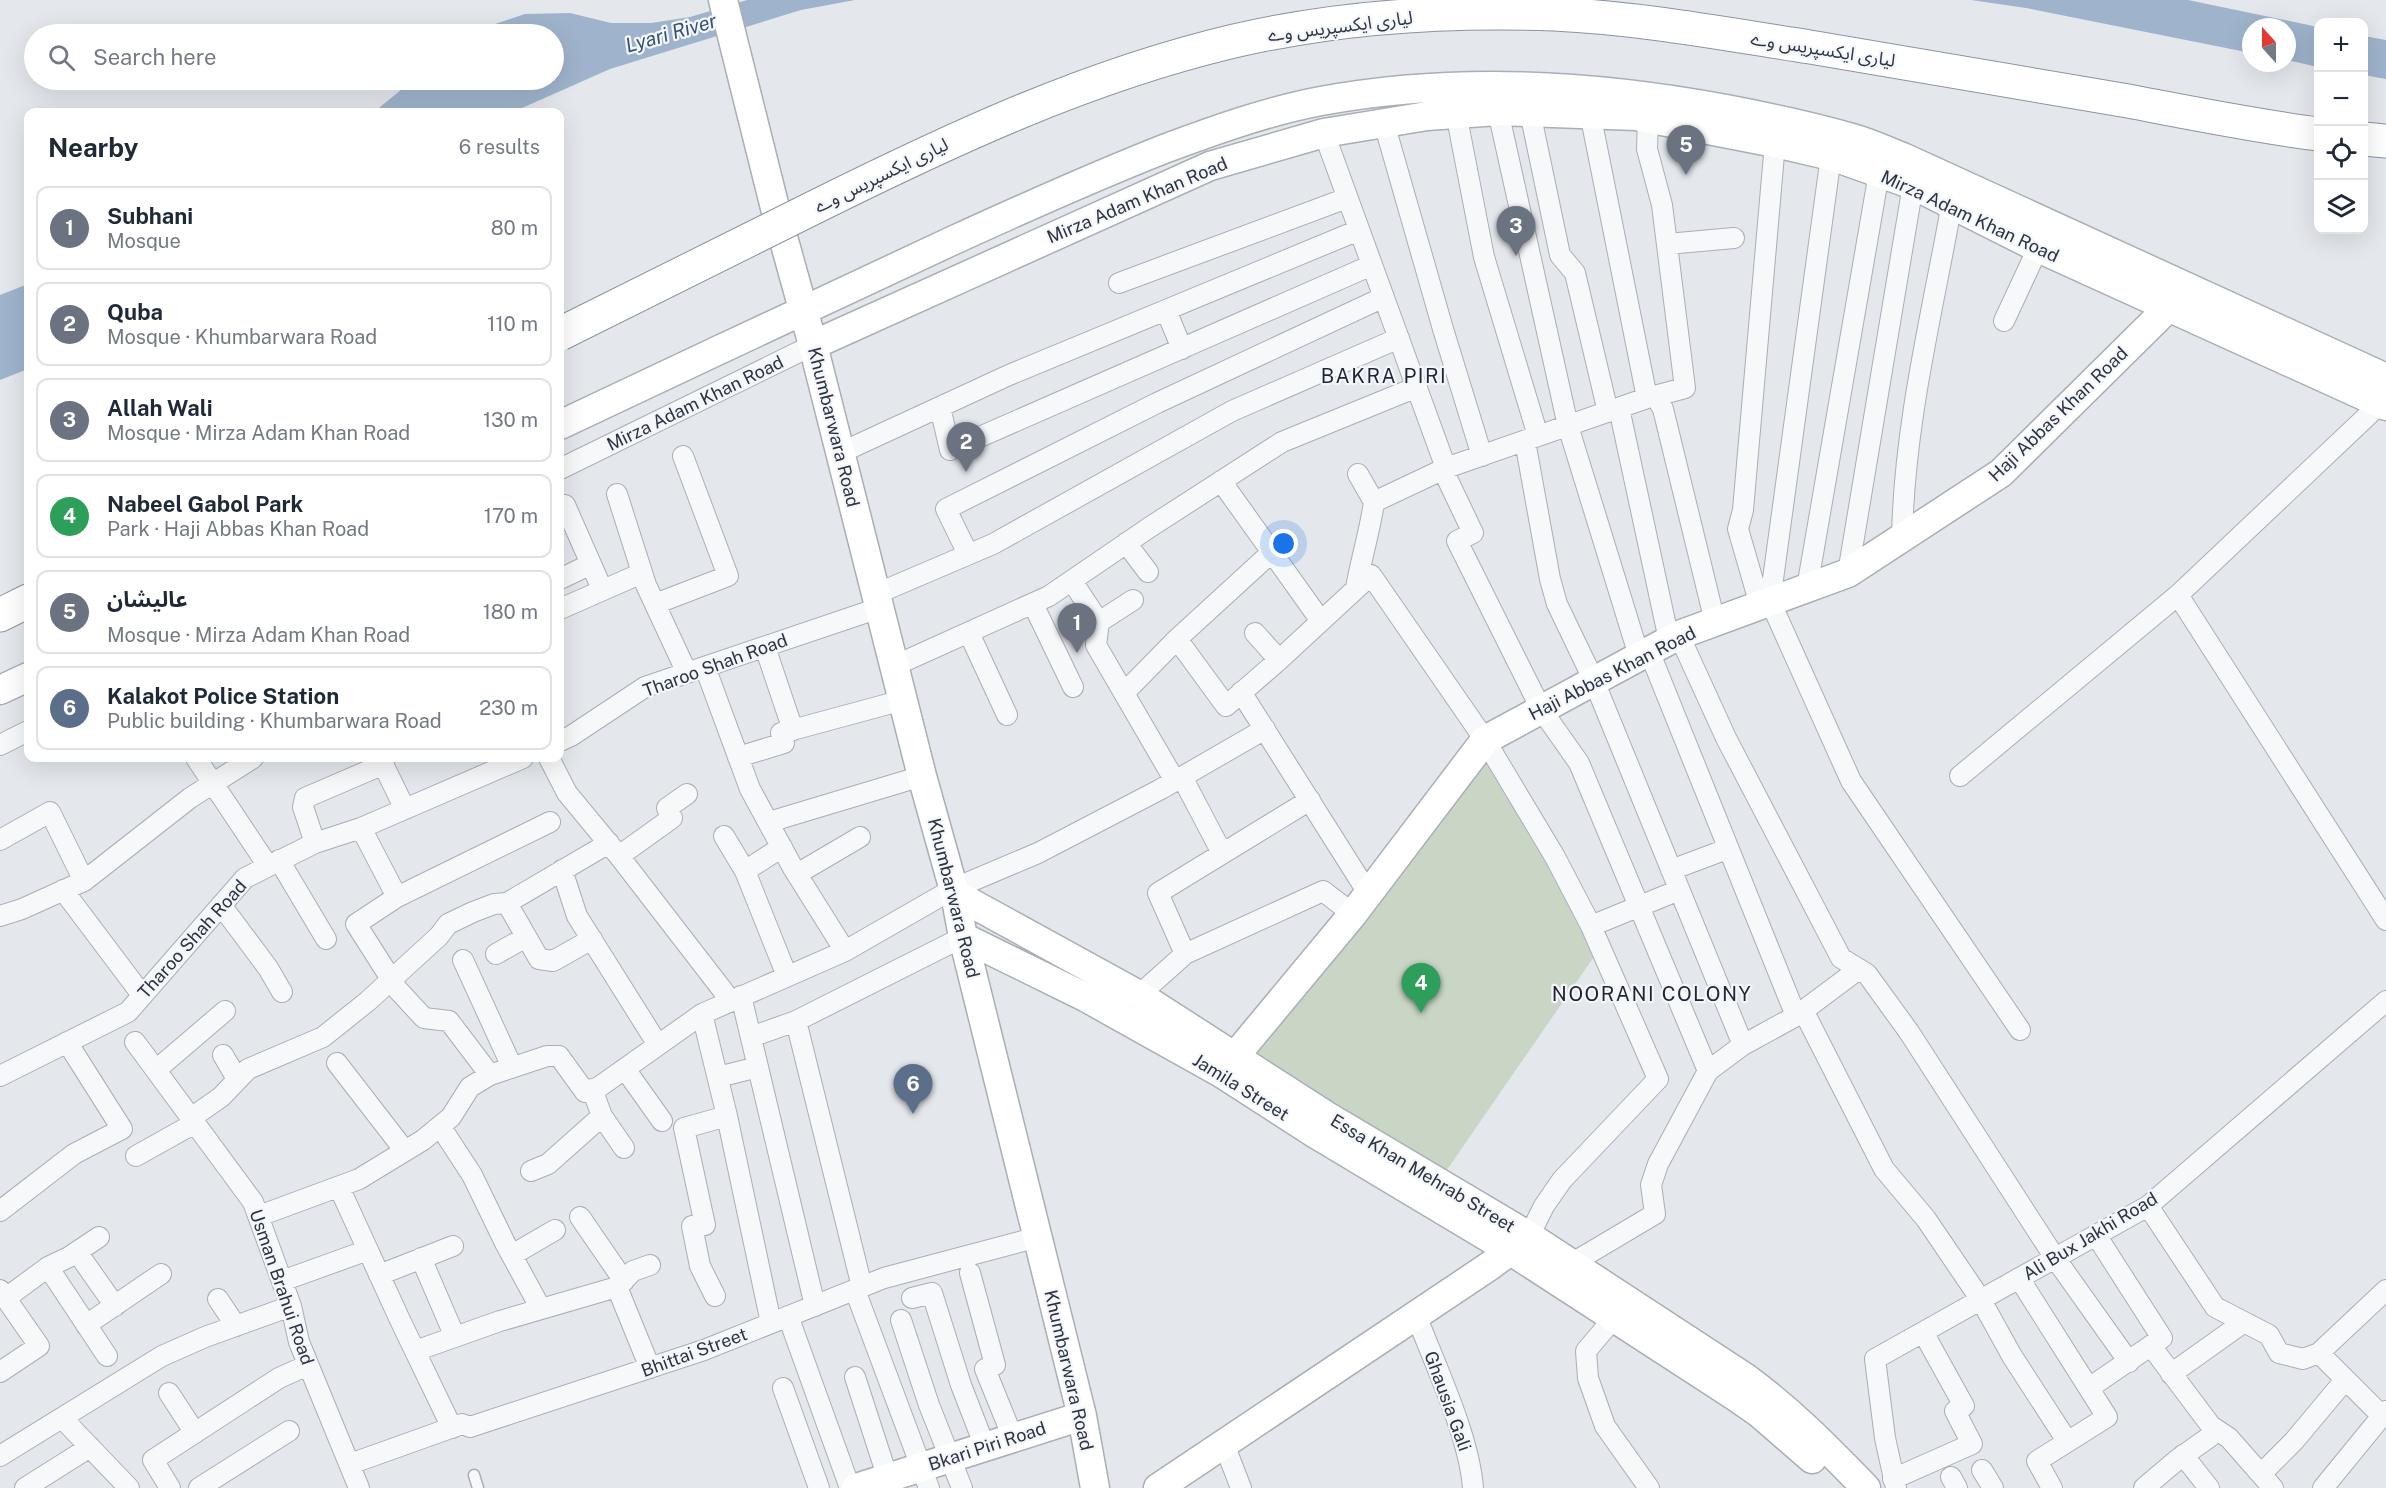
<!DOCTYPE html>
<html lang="en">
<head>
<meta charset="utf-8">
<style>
	body { margin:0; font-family:"Public Sans","Noto Sans Arabic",sans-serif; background:#f2f2f3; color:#1f2937 }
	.controls { position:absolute; right:18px; top:18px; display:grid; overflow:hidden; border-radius:12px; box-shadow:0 6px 24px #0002 }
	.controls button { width:54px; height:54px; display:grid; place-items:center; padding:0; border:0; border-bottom:2px solid #e0e1e3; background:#fff; color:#1f2937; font:30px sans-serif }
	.compass { position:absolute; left:2242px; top:18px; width:54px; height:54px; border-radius:50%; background:#fff; box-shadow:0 6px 24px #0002; rotate:339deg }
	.you { position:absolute; left:1284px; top:544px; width:21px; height:21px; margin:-15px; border:4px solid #fff; border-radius:50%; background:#1a73e8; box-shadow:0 0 0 9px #1a73e833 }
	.badge { display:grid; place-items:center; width:39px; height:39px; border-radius:50%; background:#db2777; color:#fff; font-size:20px; font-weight:700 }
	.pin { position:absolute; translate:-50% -50px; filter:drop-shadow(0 2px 3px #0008) }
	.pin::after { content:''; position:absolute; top:32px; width:21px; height:18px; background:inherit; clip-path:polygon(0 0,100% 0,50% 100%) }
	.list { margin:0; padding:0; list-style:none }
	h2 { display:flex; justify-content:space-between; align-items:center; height:78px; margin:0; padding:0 24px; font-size:26px }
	h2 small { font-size:20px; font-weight:400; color:#747a83 }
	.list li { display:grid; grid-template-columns:39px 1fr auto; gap:18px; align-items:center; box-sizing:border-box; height:84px; margin:0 12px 12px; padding:0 12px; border:2px solid #e0e1e3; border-radius:12px }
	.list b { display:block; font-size:22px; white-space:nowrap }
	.list p { margin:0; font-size:20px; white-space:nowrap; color:#747a83 }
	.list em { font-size:20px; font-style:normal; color:#747a83 }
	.icon { flex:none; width:33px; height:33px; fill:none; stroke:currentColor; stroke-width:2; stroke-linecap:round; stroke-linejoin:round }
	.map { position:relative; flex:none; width:2386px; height:1488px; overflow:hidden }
	.search { position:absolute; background:#fff; box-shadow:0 6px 24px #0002; left:24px; top:24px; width:540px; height:66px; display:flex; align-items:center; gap:15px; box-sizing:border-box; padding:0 21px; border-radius:33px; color:#747a83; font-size:22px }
	.panel { position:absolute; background:#fff; box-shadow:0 6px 24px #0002; left:24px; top:108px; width:540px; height:654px; border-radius:12px }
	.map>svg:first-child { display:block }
	.green { fill:#c9d6c5 }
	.water { fill:#9fb4cc }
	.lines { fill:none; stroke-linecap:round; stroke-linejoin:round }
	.lane-casing { stroke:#a9aeb7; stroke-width:13 }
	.street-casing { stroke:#a9aeb7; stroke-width:22 }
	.secondary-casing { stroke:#a9aeb7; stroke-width:31 }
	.highway-casing { stroke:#8b94a3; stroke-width:35 }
	.lane { stroke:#f7f8fa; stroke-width:10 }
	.street { stroke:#f7f8fa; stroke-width:20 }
	.secondary { stroke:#fff; stroke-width:28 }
	.highway { stroke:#fff; stroke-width:33 }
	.highway-bridge-casing { stroke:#8b94a3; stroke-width:35; stroke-linecap:butt }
	.highway-bridge { stroke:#fff; stroke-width:33 }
	.labels { text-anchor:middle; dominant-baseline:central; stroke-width:4.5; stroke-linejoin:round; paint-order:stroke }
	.street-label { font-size:18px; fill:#2b3445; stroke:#f4f6f9 }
	.water-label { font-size:20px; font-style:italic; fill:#34527a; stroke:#f4f6f9 }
	.neighbourhood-label { font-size:20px; letter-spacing:1.5px; fill:#1d2536; stroke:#f4f6f9 }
</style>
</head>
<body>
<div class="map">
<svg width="2386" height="1488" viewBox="0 0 2386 1488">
	<rect width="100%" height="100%" fill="#e4e7ec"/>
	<path class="green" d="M1485,740L1600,948L1431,1193L1239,1077Z"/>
	<path class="water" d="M747,0H855L801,10L610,69L513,112H374L413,80H554V34H471L483,28L525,14L570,13L611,23H651L690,17Z
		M1971,0H2188L2318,27V67L2287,60V27H2251V53L2026,8Z
		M2364,36L2386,40V79L2364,75Z
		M28,284V369L0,380V295Z"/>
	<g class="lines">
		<g class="lane-casing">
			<path id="lane" d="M474,1475L478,1488"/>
		</g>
		<g class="street-casing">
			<path id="street" d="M1498,111L1568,426L1639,656
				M1530,112L1560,255L1575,273L1608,412
				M1456,113L1484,257L1538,436
				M1590,113L1647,398
				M1384,123L1443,329L1482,456
				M1324,133L1446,468
				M1831,156L1770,601L1851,781L2020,1030
				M1667,244L1734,238
				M1119,283L1347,198
				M1166,310L1182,349
				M2004,321L2038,248
				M1656,397L1663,409L1715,622
				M940,407L950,450L1372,265
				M1619,408L1669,640
				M1525,441L1550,579L1557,604L1594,681L1743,1045
				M840,453L1009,375L1359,230
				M560,469L813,345
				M1443,470L1473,533L1457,541L1541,709L1579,763L1708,1071
				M1358,474L1374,502
				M1221,481L1321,621
				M617,494L646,585L687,673
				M565,505L602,589
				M1902,538C1904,425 1932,314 1952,203
				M1126,543L1148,572
				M968,554L946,509L1157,403L1384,297
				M1848,573L1913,185
				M560,579L591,564
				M1072,581L1099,622L1096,645L1175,781
				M1356,588C1361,559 1370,531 1374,502L1446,468L1647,398L1685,388L1662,205L1647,149L1648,117
				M1807,588L1879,173
				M876,594L993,544L1232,411L1399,338
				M2178,595L2386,920
				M655,604L728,576L683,456
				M1033,604L1073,687
				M1760,605L1738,529L1743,510L1775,143
				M560,609L642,573
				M1099,622L1133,600
				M969,633L1007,715
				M1255,633L1279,660
				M1679,635L1726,738L1841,958L1867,974L1909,1032L2055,1258L2129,1362
				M1177,639L1226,706L1279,660L1371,575L1485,740L1555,857L1591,926L1658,1079L1562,1180L1544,1206L1529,1236
				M765,647L793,730
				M1649,651L1796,1016
				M894,666L1049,596L1150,527L1282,442L1417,387
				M705,667L750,789L793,868L845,951
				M1241,692L1368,893
				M1124,693L1177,639L1272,552
				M560,741L571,736L645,687L879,608
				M0,745L28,731
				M738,757L784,743L781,733L903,700
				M196,758L268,866
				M380,758L405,809
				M549,758L567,793L619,856L731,1001
				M1960,776L2178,595L2380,404L2384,395
				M1182,777L1222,853
				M769,822L922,776
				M361,828L397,897
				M724,836L745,871L787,976
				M0,840L50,812L84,881
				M315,843L303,807L305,798L384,764
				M619,856L672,818L667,808L687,794
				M279,860L326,939
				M562,870L577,916L658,1045
				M1671,870L1727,849
				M745,871L782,847
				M797,874L860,837
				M63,890L142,995
				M507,903L539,959L553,961L592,939
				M221,905L268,968L282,992
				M0,916L22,909L84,881L190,798L253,758
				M1591,926L1679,890
				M496,954L526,937
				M1185,954L1158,893L1310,800
				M463,960L512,1067
				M1139,995L1185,954L1323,891L1353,914
				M741,996L815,1306
				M1803,1010L1884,1169L1926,1219L1981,1300L2012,1356L2067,1441
				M702,1014L727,1116L771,1323
				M796,1021L862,1287
				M751,1037L796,1021L963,937
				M135,1042L253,1202L291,1306L299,1342L359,1488
				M223,1055L237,1079
				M337,1063L405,1151
				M625,1069L662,1121
				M156,1070L225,1011
				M490,1075L449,1021L424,1018L410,1003L398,990L356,924L397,897L550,822
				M0,1076L128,1012L245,878L315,843L361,828L523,758
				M718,1077L758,1067
				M602,1116L624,1148
				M191,1118L221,1097L248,1069L323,1037L368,1001L439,936L448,924L473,912L494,904L507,903L609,843
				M440,1126L472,1175L505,1243L541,1309
				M136,1156L195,1123
				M531,1171L548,1164L602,1116L592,1089
				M339,1187L400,1320L452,1428
				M2148,1206L2215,1307L2269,1335L2279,1353L2303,1359L2319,1353L2386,1290
				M0,1211L74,1154L122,1129L67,1042
				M259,1216L359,1179L423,1140L451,1117L470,1087L490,1075L547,1056H559L585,1092L599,1087L702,1014L845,951L953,889L1038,853L1161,789L1265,729
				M580,1217L624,1281
				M77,1252L115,1306
				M512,1255L555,1230
				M421,1258L455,1337
				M48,1267L107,1356
				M1564,1268L1655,1214L1651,1185L1658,1164L1708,1071L1743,1045L1796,1016L1859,969
				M970,1273L995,1365L985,1369L1013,1438
				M379,1275L453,1246
				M2019,1278L2107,1417L2037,1461L2052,1488
				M282,1281L368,1250
				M617,1287L650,1368
				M0,1290L39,1346L0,1372
				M855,1290L929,1488
				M715,1296L700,1266L692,1226L705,1225L684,1128L727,1116
				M6,1298L48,1267L69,1257L99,1237
				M912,1298L932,1293L961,1385L985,1447
				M218,1299L236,1326
				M1416,1315C1435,1365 1469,1435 1473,1488
				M788,1316L850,1488
				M1613,1319L1586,1351L1588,1378L1605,1426L1649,1488
				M901,1320L929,1405L962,1488
				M86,1325L161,1274
				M2151,1346L2211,1426L2229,1438L2273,1488
				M415,1351L500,1321L617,1287L633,1271L650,1265
				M2319,1353L2382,1416
				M2171,1374L2244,1322
				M855,1377L891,1488
				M783,1388L819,1488
				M2089,1388L2162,1338L2096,1235
				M169,1393L195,1433
				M62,1418L129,1488
				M1224,1444L1241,1488
				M2183,1455L2209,1488
				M0,1456L162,1356L205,1337L291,1306
				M350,1464L462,1424L470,1427L704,1350L884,1278L1038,1237
				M1982,1470L1993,1488
				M2261,1474L2294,1441L2345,1380
				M1951,1477L1957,1488
				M1893,1479L1972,1444L1955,1411L1964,1406L1923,1332
				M25,1488L90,1447
				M170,1488L153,1460L279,1378L308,1365
				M199,1488L289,1431
				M1896,1488L1885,1438L1875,1359L2148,1206L2386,1001
				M2144,1488L2177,1460L2218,1431
				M2323,1488L2386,1411"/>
		</g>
		<g class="secondary-casing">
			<path id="secondary" d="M723,0L775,208L813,345L922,776L955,894L963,937L1082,1416L1095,1488
				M813,345L1210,166L1324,133L1427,116L1498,111L1636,116L1775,143L1831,156L1913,185L2038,248L2386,406
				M560,425C691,363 823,301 954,240C1024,208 1093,177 1164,149C1215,130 1268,111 1321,101C1456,76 1592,84 1726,109C1768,117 1811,126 1852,138C1870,143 1887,151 1905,158L2386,378
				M0,690L28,677
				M955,894L1139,995L1327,1116L1529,1236L1746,1378C1791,1411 1827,1448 1866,1488
				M963,937L1085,997L1221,1073L1314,1133L1511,1251L1736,1397L1759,1413L1812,1459
				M1221,1073L1353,914L1485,740L1679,635L1848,573L2001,473L2169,307
				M856,1488L1082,1416
				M1158,1488L1491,1265L1525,1240"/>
		</g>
		<g class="highway-casing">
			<path id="highway" d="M2364,139L2386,141
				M0,615L28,601"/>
		</g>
		<use href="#lane" class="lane"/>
		<use href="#street" class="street"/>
		<use href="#secondary" class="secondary"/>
		<use href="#highway" class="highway"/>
		<g class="highway-bridge-casing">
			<path id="highway-bridge" d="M560,334C645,292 730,250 815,207C950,140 1086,76 1234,41C1338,17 1448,10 1554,14C1640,18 1725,34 1810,47C1916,64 2022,82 2128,101C2191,113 2255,126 2318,134"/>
		</g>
		<use href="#highway-bridge" class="highway-bridge"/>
	</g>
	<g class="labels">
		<g class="street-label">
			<text transform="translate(1340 26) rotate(-7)">لیاری ایکسپریس وے</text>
			<text transform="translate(1823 49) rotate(9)">لیاری ایکسپریس وے</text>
			<text transform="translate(881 175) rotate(-26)">لیاری ایکسپریس وے</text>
			<text transform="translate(1137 200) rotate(-23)">Mirza Adam Khan Road</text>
			<text transform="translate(1970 216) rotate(25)">Mirza Adam Khan Road</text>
			<text transform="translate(695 403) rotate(-26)">Mirza Adam Khan Road</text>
			<text transform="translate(2058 414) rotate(-44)">Haji Abbas Khan Road</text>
			<text transform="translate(834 427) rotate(76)">Khumbarwara Road</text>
			<text transform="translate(715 665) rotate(-20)">Tharoo Shah Road</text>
			<text transform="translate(1612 673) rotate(-27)">Haji Abbas Khan Road</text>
			<text transform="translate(954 898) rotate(76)">Khumbarwara Road</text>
			<text transform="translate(192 939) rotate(-48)">Tharoo Shah Road</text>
			<text transform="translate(1241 1087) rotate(32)">Jamila Street</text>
			<text transform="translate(1423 1173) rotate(31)">Essa Khan Mehrab Street</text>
			<text transform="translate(2090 1236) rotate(-31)">Ali Bux Jakhi Road</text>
			<text transform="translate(282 1287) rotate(71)">Usman Brahui Road</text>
			<text transform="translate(694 1352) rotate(-20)">Bhittai Street</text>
			<text transform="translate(1069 1370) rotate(77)">Khumbarwara Road</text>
			<text transform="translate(1448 1401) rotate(70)">Ghausia Gali</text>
			<text transform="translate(987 1446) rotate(-18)">Bkari Piri Road</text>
		</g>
		<g class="water-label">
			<text transform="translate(671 33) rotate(-16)">Lyari River</text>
		</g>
		<g class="neighbourhood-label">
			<text x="1384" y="376">BAKRA PIRI</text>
			<text x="1652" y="994">NOORANI COLONY</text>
		</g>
	</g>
</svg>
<div class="controls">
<button>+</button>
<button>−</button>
<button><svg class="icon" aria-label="locate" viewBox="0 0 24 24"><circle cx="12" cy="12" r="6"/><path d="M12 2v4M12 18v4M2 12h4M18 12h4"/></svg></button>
<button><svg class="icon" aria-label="layers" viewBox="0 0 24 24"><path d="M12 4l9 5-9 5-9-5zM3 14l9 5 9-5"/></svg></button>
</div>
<svg class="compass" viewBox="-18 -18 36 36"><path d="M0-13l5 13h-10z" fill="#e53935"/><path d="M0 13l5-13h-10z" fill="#747a83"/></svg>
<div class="you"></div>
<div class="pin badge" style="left:1077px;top:653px;background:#6b7280">1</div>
<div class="pin badge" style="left:966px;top:472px;background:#6b7280">2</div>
<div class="pin badge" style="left:1516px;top:256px;background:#6b7280">3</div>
<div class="pin badge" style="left:1421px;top:1013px;background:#2e9e5b">4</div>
<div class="pin badge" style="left:1686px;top:175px;background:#6b7280">5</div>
<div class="pin badge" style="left:913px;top:1114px;background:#5c6f8a">6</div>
<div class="search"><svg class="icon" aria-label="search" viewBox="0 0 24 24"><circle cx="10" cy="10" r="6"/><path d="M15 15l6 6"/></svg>Search here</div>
<section class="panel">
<h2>Nearby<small>6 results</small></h2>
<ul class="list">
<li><span class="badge" style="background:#6b7280">1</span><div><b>Subhani</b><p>Mosque</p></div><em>80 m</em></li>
<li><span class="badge" style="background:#6b7280">2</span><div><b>Quba</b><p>Mosque · Khumbarwara Road</p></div><em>110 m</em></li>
<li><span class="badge" style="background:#6b7280">3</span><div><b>Allah Wali</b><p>Mosque · Mirza Adam Khan Road</p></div><em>130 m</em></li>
<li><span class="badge" style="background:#2e9e5b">4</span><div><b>Nabeel Gabol Park</b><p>Park · Haji Abbas Khan Road</p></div><em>170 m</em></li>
<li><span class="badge" style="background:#6b7280">5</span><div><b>عالیشان</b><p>Mosque · Mirza Adam Khan Road</p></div><em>180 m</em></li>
<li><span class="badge" style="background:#5c6f8a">6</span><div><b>Kalakot Police Station</b><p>Public building · Khumbarwara Road</p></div><em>230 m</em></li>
</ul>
</section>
</div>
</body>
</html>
